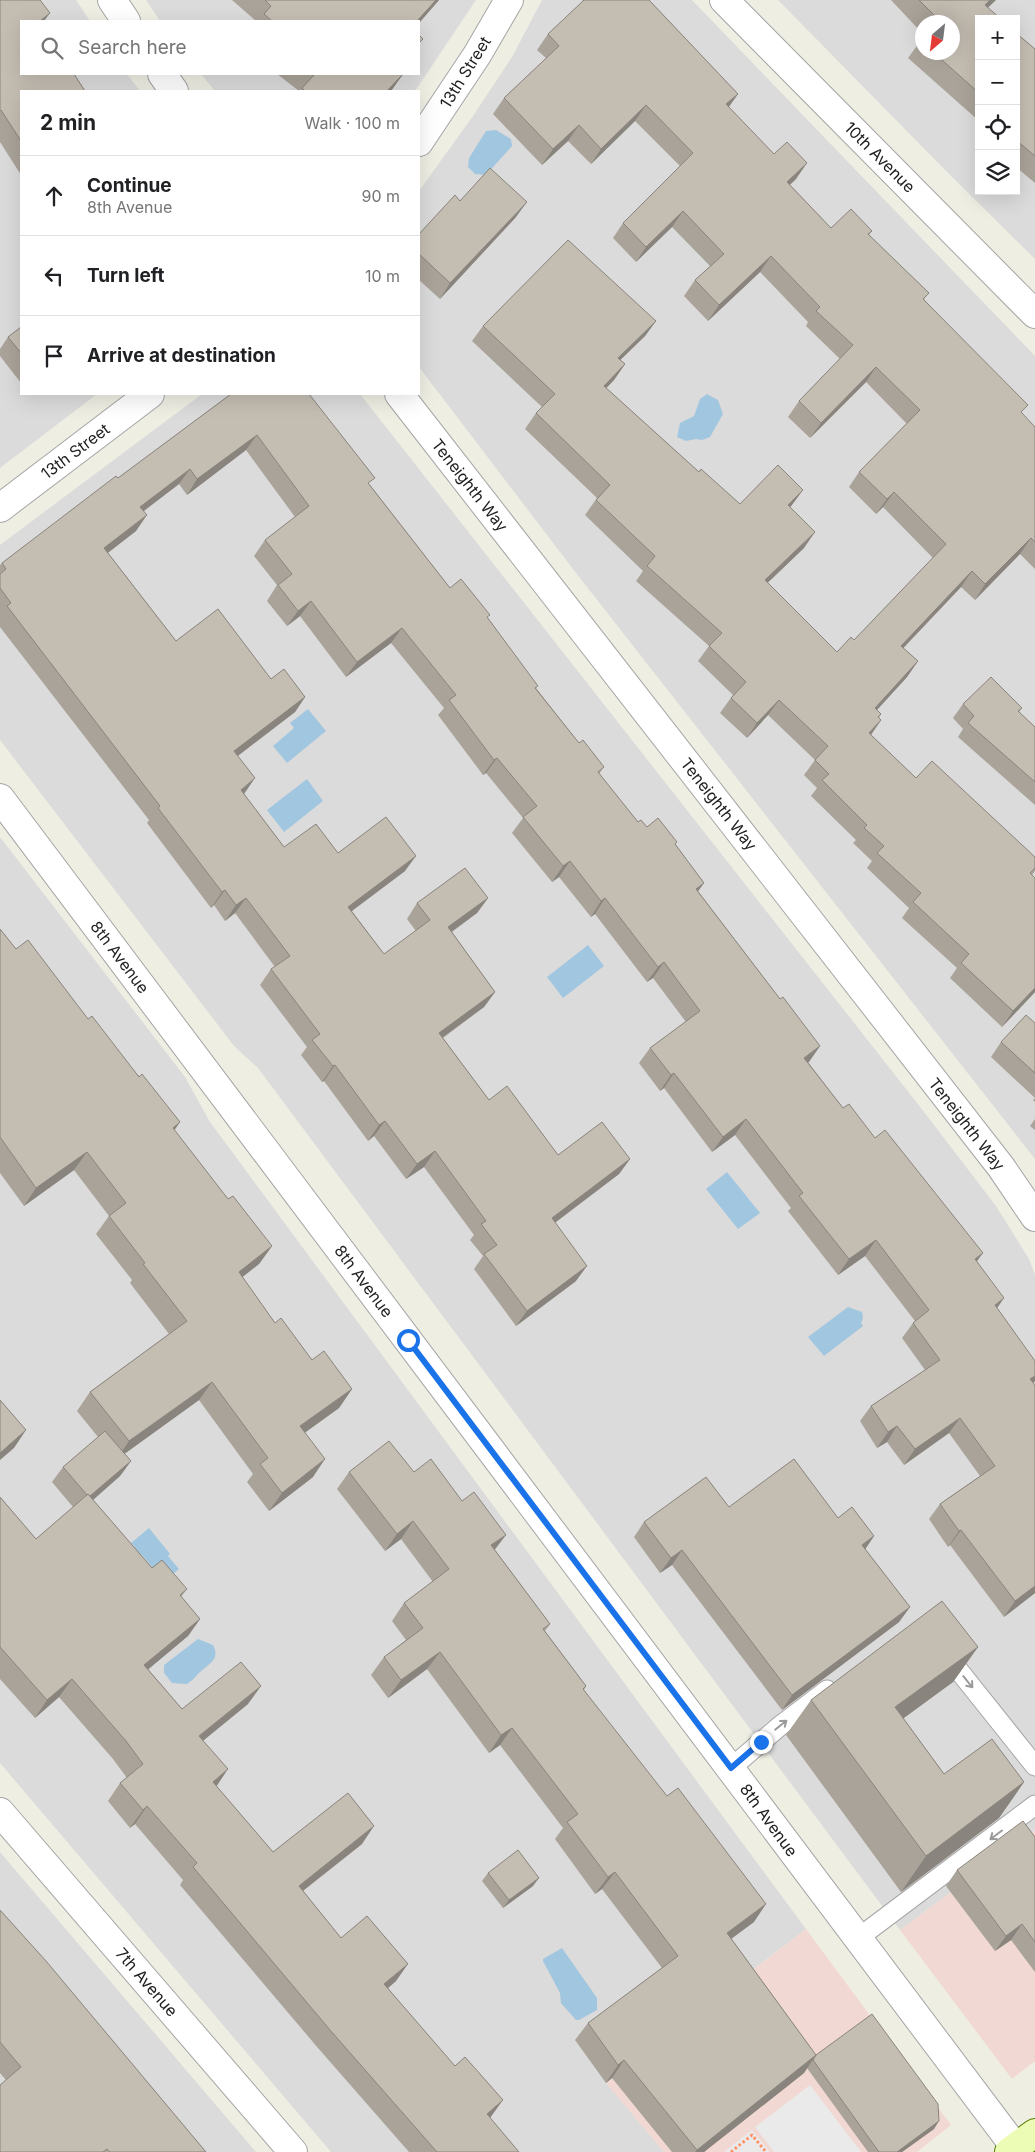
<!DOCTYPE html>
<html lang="en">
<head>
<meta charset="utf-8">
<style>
	body { margin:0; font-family:Inter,sans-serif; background:#f6f6f6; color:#202124 }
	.controls { position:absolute; right:15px; top:15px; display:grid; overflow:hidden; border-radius:0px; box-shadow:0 5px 20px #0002 }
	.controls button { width:45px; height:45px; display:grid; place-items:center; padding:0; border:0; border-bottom:1px solid #e0e0e0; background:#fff; color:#202124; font:25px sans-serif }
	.compass { position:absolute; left:915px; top:15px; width:45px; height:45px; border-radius:50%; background:#fff; box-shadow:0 5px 20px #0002; rotate:208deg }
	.stop { position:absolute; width:15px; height:15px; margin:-11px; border:4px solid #1a73e8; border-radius:50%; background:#fff }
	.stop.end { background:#1a73e8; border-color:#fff; box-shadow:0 1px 5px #0008 }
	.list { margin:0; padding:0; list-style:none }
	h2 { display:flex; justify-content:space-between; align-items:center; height:65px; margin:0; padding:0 20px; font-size:21px }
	h2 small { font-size:16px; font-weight:400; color:#757577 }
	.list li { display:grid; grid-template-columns:32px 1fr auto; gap:15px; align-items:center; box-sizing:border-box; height:80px; padding:0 20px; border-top:1px solid #e0e0e0 }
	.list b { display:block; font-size:19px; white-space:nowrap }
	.list p { margin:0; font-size:16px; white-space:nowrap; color:#757577 }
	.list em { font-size:16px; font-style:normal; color:#757577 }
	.icon { flex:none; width:28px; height:28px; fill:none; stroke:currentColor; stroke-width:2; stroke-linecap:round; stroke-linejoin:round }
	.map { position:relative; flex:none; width:1035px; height:2152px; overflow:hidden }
	.search { position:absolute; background:#fff; box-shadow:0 5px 20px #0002; left:20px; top:20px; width:400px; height:55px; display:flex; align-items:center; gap:12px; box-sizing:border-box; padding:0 18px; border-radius:0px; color:#757577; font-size:19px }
	.panel { position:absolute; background:#fff; box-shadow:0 5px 20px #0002; left:20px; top:90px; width:400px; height:305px; border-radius:0px }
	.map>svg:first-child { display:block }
	.residential { fill:#dcdbdb; fill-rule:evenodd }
	.commercial { fill:#f1d8d2 }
	.parking { fill:#eaeaea }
	.water { fill:#a1c6df }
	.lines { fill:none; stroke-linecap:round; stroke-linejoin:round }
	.service-casing { stroke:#a5a5a5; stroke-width:21 }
	.minor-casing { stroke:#a5a5a5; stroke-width:30 }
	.secondary-casing { stroke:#577a00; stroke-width:30 }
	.path { stroke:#ff9065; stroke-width:3; stroke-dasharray:2.5 2.5; stroke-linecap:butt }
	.service { stroke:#fff; stroke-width:19 }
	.minor { stroke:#fff; stroke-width:28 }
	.secondary { stroke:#ecfcb4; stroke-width:28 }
	.wall { fill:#a9a399 }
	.shaded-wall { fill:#89847d }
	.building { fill:#c4bdb2; stroke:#89847d }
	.oneway { stroke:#9a9a9a }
	.route { stroke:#1a73e8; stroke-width:6 }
	.labels { text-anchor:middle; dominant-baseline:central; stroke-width:4; stroke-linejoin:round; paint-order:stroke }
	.street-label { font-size:16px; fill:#1e1e1e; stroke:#fff }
</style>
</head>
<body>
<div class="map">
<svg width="1035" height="2152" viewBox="0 0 1035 2152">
	<rect width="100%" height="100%" fill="#efeee3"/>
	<path class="residential" d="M0,0H76L90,21H21V74H127L140,91H21V394H97L0,468Z
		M146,0H476L415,91H215L201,74H419V21H160Z
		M542,0H692L1035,356V1159L576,573L419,367V191L473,116L512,57Z
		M778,0H1035V259L950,175ZM979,19H1016V191H979ZM922,22H952V52H922Z
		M202,394H360L921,1108L996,1206L1029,1259L1035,1275V1830L900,1930L258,1068L234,1046L0,740V545Z
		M0,837L185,1077L210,1122L806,1929L606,2082L664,2152H331L0,1763Z
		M0,1852L87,1954L256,2152H0Z"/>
	<path class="commercial" d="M1035,1830V2061L1012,2079L900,1930Z
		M806,1929L951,2125L917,2152H664L606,2083Z"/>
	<path class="parking" d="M810,2085L861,2152H774L755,2127Z
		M752,2130L770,2152H724Z"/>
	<path class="water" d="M496,130L511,139L512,146L486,175L475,174L468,167L469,158L486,131Z
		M707,394L718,400L723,414L710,437L702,440L696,439L686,441L677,437L680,423L694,416L700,399Z
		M308,709L326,731L287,763L273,746L294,728L290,723Z
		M307,779L323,801L284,832L267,810Z
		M588,945L604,966L563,998L547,977Z
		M727,1172L760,1213L738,1229L706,1189Z
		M848,1307L862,1312L863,1318L861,1323L863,1326L824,1356L808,1337Z
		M149,1528L170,1554L168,1556L179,1569L164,1582L148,1571L152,1567L142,1555L139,1557L132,1550L135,1547L131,1543Z
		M198,1639L213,1645C221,1660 208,1664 199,1673C195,1677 192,1681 187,1684L172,1683L164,1673V1665Z
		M562,1948L597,1998V2010L579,2020H576L561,2003L560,1993L543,1961V1959Z"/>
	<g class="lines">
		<g class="service-casing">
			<path id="service" d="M944,1652L1035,1766
				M731,1768L781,1725L827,1690
				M857,1939L1035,1805"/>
		</g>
		<g class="minor-casing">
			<path id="minor" d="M112,0L126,21
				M724,0L1035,314
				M162,74L174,91
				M419,142L477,55L509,0
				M399,394L1001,1167L1035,1217
				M0,508L150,394
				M0,798L1015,2147
				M0,1812L293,2152"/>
		</g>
		<g class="secondary-casing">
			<path id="secondary" d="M1009,2152L1035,2133"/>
		</g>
		<path class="path" d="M731,2152L752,2135L766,2152"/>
		<use href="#service" class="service"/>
		<use href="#minor" class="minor"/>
		<use href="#secondary" class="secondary"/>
	</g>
	<path class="wall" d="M0,0L21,21V175L0,142Z
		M232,0H439L419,23V21H256Z
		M582,0H649L738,94L729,107L796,179L790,185L831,228L872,231L869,235L929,293L924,299L1022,414L1035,427V569L1020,554L975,600L961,587L903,648L918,661L907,677L877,710L881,714L879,718L881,720L871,735L916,778L1035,857V871L1032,875L1035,992L1002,1027L950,978L957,968L902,918L909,908L867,868L872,861L853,843L856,840L811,796L817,788L804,775L815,760L768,715L747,738L720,713L733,695L698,661L709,646L636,581L643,571L585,515L597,498L525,429L536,413L542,407L472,341L483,326L656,321L645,336L620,360L625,364L614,380L606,388L699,472L740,504L792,505L790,507L804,548L767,583L837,652L854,640L933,558L883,507L876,514L849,487L859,472L907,424L866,382L810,438L788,417L799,401L840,359L806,326L808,322L760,272L708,321L684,296L695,280L710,266L672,227L636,262L613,238L623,223L680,166L635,121L591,164L568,141L542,165L493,114L504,98L546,58L537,50L548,34L583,1Z
		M891,0H996L988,7L979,19V121L908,58L922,39V52H952V22H922V33Z
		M1016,33L1035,49V183L1016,167Z
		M277,74H403L391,91H299Z
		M460,201L516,217L440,299L419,280V234Z
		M21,327V383L0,356V349L8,337Z
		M231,394L370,485L450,588L488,618L536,688L579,743L604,767L599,774L638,822L675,844L704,883L698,891L780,999L820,1046L808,1062L843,1108L875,1138L977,1262L997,1308L1035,1381L1033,1383L1035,1593L1004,1617L950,1545L948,1547L929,1519L940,1504L980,1476L949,1433L904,1465L887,1442L877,1448L860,1421L871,1406L925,1370L902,1338L913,1323L915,1321L865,1256L838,1275L788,1211L791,1208L735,1135L712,1152L664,1088L660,1091L639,1063L650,1048L686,1022L653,978L647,982L595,914L591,917L559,877L552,882L512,833L523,818L486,773L483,775L438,715L444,708L391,643L346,677L300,616L287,626L267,601L277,585L254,556L265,540L295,517L246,450L187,495L179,484L144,511L136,531L108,553L176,641L271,679L305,697L295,712L238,756L244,794L284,847L338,853L405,871L352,911L384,954L416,931L407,919L417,903L488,898L477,913L452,932L495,992L484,1007L443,1038L489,1100L558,1155L630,1159L619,1174L555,1223L576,1281L516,1326L474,1269L483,1256L470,1240L474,1235L424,1167L406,1179L374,1136L368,1141L324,1081L322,1082L301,1055L307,1047L260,985L271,969L275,967L235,913L225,921L214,905L211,908L147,823L149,820L0,627V565L2,563L118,478Z
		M963,704L1022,708L1019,712L1035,727V805L958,737L963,729L953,718Z
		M0,929L16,949L88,1019L180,1122L174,1130L228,1199L272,1246L259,1264L242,1277L275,1323L312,1360L352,1389L339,1408L305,1432L313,1477L269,1511L247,1482L253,1474L199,1400L124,1454L131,1461L120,1476L93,1500L152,1568L187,1589L181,1597L200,1619L188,1636L148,1669L182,1709L248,1704L203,1740L216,1786L273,1852L362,1844L303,1891L341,1938L396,1981L388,1988L490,2118L519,2152H409L318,2048L180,1885L183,1880L135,1824L130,1828L108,1801L120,1783L127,1778L113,1759L59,1697L35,1718L0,1679V1497L36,1539L73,1507L52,1482L63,1467L98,1437L77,1411L90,1392L169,1334L130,1283L132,1280L96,1234L109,1216L74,1170L24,1206L0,1173Z
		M1035,1023V1102L1033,1100L1035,1098L991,1057L1001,1042Z
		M1035,1119V1130L1030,1126Z
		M349,1472H414L495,1550L550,1624L545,1631L586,1686L584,1690L754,1922L731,1938L816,2055L934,2129L902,2152H868L807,2068L804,2073L704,2152H672L612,2078L606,2083L575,2040L588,2023L662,1968L602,1889L595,1894L555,1839L563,1828L500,1745L489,1753L427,1669L388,1698L371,1675L384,1657L406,1640L392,1621L404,1603L433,1582L401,1539L385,1551L337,1489Z
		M729,1507L838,1518L874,1536L865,1549L910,1607L899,1622L782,1710L672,1565L660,1573L634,1537L644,1522Z
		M978,1647L953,1682L903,1718L944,1774L1024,1782L999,1818L901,1892L786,1735L811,1700Z
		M1035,1837V1972L1011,1940L995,1951L946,1886L957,1870Z
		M488,1873L533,1886L503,1908L482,1881Z
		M0,1910L206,2152H0L6,2080L0,2073Z"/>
	<path class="shaded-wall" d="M436,0H439L419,23V21H417Z
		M990,0H996L973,22L985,5Z
		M50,13L44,21H40Z
		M403,74L391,91H387Z
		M738,94L727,109L726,104Z
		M646,105L635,121L591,164L601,149Z
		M579,125L568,141L542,165L553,149Z
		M807,163L796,179L776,197L787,182Z
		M527,202L516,217L440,299L450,283Z
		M683,211L672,227L636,262L646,247Z
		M771,256L760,272L708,321L719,305Z
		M656,321L645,336L607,373L618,358Z
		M625,364L614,380L593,402L604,386Z
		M876,367L866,382L810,438L821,423Z
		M257,435L246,450L187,495L197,479Z
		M190,469L179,484L129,522L140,507Z
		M803,490L792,505L777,521L788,505Z
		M894,492L883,507L876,514L887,499Z
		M147,515L136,531L93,564L104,548Z
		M815,532L804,548L754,596L765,580Z
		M1031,538L1020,554L975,600L985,584Z
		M972,571L961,587L891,661L901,646Z
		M311,601L300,616L287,626L298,611Z
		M402,628L391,643L346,677L357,662Z
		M918,661L907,677L864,724L875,708Z
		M305,697L295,712L223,767L234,751Z
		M779,700L768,715L747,738L757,723Z
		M881,720L870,736L869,733Z
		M497,758L486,773L483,775L494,760Z
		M255,778L244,794L241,790Z
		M416,856L405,871L337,922L348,907Z
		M570,861L559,877L552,882L563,866Z
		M704,883L693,898L696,889Z
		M225,890L214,905L211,908L222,892Z
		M246,898L235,913L225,921L236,905Z
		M488,898L477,913L437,942L448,927Z
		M605,898L595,914L591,917L601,901Z
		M664,962L653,978L647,982L658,967Z
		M1035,988V992L1002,1027L1013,1011Z
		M495,992L484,1007L428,1048L439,1033Z
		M820,1046L809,1062L793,1073L804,1058Z
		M335,1065L324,1081L322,1082L333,1066Z
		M674,1073L664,1088L660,1091L671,1075Z
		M746,1119L735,1135L712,1152L723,1137Z
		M385,1121L374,1136L368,1141L379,1125Z
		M180,1122L167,1141L173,1128Z
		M435,1151L424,1167L406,1179L417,1164Z
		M87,1152L74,1170L24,1206L36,1188Z
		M630,1159L619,1174L541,1233L552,1218Z
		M876,1240L865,1256L838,1275L849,1259Z
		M272,1246L259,1264L226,1290L239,1272Z
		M983,1253L972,1268L975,1259Z
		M587,1266L576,1281L516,1326L527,1311Z
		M1004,1298L993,1314L995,1305Z
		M1035,1376V1381L1031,1386L1030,1379Z
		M212,1382L199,1400L116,1460L129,1441Z
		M352,1389L339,1408L288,1445L300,1426Z
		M960,1418L949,1433L904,1465L915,1449Z
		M897,1426L887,1442L877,1448L888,1432Z
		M26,1430L14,1448L0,1460V1453Z
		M325,1459L313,1477L269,1511L282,1493Z
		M131,1461L120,1476L78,1513L89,1497Z
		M413,1521L401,1539L385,1551L397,1534Z
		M961,1530L950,1545L948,1547L959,1531Z
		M506,1535L493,1552L491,1545Z
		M874,1536L864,1551L862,1545Z
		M682,1550L672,1565L660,1573L671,1558Z
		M1035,1586V1593L1004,1617L1015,1601Z
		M910,1607L899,1622L782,1710L792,1695Z
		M200,1619L188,1636L132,1683L144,1665Z
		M978,1647L953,1682L870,1743L895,1707Z
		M440,1652L427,1669L388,1698L401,1680Z
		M72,1679L59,1697L35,1718L47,1700Z
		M261,1686L248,1704L187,1754L199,1736Z
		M512,1728L500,1745L489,1753L501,1735Z
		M228,1769L216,1787L213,1782Z
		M1024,1782L999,1818L901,1892L926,1856Z
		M147,1806L135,1824L130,1828L143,1810Z
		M374,1826L362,1844L286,1904L299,1886Z
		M615,1872L602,1889L595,1894L608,1877Z
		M539,1878L533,1886L503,1908L509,1900Z
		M766,1904L754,1922L715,1951L727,1933Z
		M1022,1924L1011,1940L995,1951L1006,1936Z
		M408,1964L396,1981L372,2002L384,1984Z
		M816,2055L804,2073L704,2152H695L697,2150Z
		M624,2060L612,2078L606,2083L618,2065Z
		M503,2100L490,2118L487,2114Z
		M939,2121L934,2129L902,2152H897Z"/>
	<path class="building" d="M0,0H40L50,13L40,21H21V74H74L85,91H21V141L1,110L0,111Z
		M265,0H436L417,21H272L264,14L271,6Z
		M584,0H649L738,94L726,104L774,154L787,142L807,163L787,182L831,228L851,209L872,231L868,234L929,293L923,299L1028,405L1021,412L1035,427V542L1031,538L985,584L972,571L901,646L918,661L875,708L881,714L878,717L881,720L869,733L916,778L932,761L1035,857V868L1030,873L1035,878V988L1013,1011L961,963L969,954L913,902L921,893L877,853L884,846L864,828L867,825L822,780L829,774L815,760L828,746L779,700L757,723L731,698L746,682L709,646L722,633L647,566L655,556L596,500L610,485L536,413L555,394L483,326L568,240L656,321L618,358L625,364L604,386L699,472L701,469L740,504L778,465L803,490L788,505L815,532L765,580L837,652L851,637L854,640L946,544L894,492L887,499L859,472L920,410L876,367L821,423L799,401L853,345L816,311L820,307L771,256L719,305L695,280L724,254L683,211L646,247L623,223L693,153L646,105L601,149L579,125L553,149L504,98L559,46L548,34Z
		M919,0H990L985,5L1001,19H979V93L933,52H952V22H937L939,20Z
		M1016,33L1035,49V156L1016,140Z
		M419,35L423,39L419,43Z
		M312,74H403L387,91H305L302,88L314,75Z
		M490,168L527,202L450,283L419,254V234L455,195L460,201Z
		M21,327V353L8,337Z
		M231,394H309L375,478L368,483L450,588L461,579L490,615L487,617L538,686L535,688L579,743L583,740L604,767L598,772L638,822L641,820L647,827L658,818L677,842L675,844L704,883L696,889L780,999L783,997L820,1046L804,1058L843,1108L849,1104L875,1138L885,1130L983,1253L975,1259L1004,1298L995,1305L1035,1361V1376L1030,1379L1035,1385V1586L1015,1601L961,1530L959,1531L940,1504L995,1466L960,1418L915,1449L897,1426L888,1432L871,1406L940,1360L913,1323L929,1310L876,1240L849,1259L799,1196L803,1193L746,1119L723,1137L674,1073L671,1075L650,1048L700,1011L664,962L658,967L605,898L601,901L570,861L563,866L523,817L537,806L497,758L494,760L449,700L456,695L402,628L357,662L311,601L298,611L278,585L292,574L265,540L309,506L257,435L197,479L190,469L140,507L147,515L104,548L176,641L218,609L271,679L284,669L305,697L234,751L255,778L241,790L284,847L316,824L338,853L386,817L416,856L348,907L384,954L430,920L417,903L465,868L488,898L448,927L495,992L439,1033L489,1100L507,1086L558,1155L602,1122L630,1159L552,1218L587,1266L527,1311L484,1254L497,1245L481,1224L486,1221L435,1151L417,1164L385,1121L379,1125L335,1065L333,1066L312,1040L320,1034L271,969L290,956L246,898L236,905L225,890L222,892L158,808L160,806L7,606L11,603L0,588V574L6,569L2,563L116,476L118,478Z
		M991,677L1022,708L1018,711L1035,727V782L968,723L974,716L963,704Z
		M0,929L16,949L28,940L88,1019L92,1016L139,1077L142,1074L180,1122L173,1128L228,1199L233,1196L272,1246L239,1272L275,1323L281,1318L312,1360L324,1351L352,1389L300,1426L325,1459L282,1493L260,1464L268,1458L212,1382L129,1441L90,1392L187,1321L143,1264L145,1263L109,1216L126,1203L87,1152L36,1188L0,1137Z
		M1026,1015L1035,1023V1073L1001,1042Z
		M0,1400L26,1430L0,1453Z
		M105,1431L131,1461L90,1496L88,1494L87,1495L63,1467Z
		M389,1441L414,1472L431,1459L462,1501L474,1492L506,1535L491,1545L550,1624L543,1629L586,1686L583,1689L667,1796L678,1788L766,1904L727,1933L816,2055L697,2150L624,2060L618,2065L588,2023L678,1956L615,1872L608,1877L567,1822L578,1814L512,1728L501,1735L440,1652L401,1680L384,1657L423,1628L404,1603L449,1569L413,1521L397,1534L349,1472Z
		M794,1459L838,1518L852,1507L874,1536L862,1545L910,1607L792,1695L682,1550L671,1558L644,1522L706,1477L729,1507Z
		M88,1494L152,1568L162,1560L187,1589L180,1595L200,1619L144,1665L182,1709L241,1662L261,1686L199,1736L228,1769L213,1782L273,1852L348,1793L374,1826L299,1886L341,1938L367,1916L408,1964L384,1984L455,2066L465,2057L503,2100L487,2114L519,2152H437L330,2030L193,1867L197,1863L147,1806L143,1810L120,1783L143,1764L126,1741L72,1679L47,1700L0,1647V1497L36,1539Z
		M942,1601L978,1647L895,1707L944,1774L992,1739L1024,1782L926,1856L811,1700Z
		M1023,1821L1035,1837V1942L1022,1924L1006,1936L957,1870Z
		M518,1850L539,1878L509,1900L488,1873Z
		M0,1910L46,1961L206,2152H110L107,2149L103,2152H0V2085L21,2067L0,2042Z
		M872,2014L938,2104L939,2121L897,2152H879L813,2060L816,2055Z"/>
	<defs><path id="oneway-shaft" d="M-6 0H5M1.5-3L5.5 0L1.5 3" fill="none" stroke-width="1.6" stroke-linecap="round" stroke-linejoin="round" transform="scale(1.25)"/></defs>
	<g class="oneway">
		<use href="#oneway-shaft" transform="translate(968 1682) rotate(51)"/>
		<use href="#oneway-shaft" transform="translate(781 1725) rotate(-39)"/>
		<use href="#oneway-shaft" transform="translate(996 1835) rotate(143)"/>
	</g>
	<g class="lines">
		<path class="route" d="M408,1340L731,1768L761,1742"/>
	</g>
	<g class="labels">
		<g class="street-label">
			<text transform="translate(465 72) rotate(-58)">13th Street</text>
			<text transform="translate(880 157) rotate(45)">10th Avenue</text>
			<text transform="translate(75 451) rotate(-37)">13th Street</text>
			<text transform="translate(470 485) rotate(52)">Teneighth Way</text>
			<text transform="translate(719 804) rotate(52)">Teneighth Way</text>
			<text transform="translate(120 957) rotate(53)">8th Avenue</text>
			<text transform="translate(967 1124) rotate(52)">Teneighth Way</text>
			<text transform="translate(364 1281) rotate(53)">8th Avenue</text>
			<text transform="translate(769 1820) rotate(54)">8th Avenue</text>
			<text transform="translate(147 1982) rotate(49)">7th Avenue</text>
		</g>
	</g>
</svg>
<div class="controls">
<button>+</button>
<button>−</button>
<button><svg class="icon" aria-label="locate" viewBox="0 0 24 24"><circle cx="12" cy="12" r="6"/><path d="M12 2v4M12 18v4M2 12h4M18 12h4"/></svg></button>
<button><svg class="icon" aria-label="layers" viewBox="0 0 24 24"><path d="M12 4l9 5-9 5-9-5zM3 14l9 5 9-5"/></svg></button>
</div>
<svg class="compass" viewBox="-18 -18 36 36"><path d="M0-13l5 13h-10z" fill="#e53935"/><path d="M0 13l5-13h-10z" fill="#757577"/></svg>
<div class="stop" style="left:408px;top:1340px"></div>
<div class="stop end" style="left:761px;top:1742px"></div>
<div class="search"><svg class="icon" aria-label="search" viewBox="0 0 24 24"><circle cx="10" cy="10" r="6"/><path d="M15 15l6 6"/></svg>Search here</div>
<section class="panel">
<h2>2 min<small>Walk · 100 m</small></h2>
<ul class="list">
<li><svg class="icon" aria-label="ahead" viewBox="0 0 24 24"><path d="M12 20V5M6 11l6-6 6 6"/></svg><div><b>Continue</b><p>8th Avenue</p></div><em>90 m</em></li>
<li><svg class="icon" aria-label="left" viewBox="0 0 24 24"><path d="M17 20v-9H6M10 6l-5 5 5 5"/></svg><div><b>Turn left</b></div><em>10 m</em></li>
<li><svg class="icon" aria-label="arrive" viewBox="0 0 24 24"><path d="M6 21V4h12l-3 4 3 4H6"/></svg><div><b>Arrive at destination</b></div></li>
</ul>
</section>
</div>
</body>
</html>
